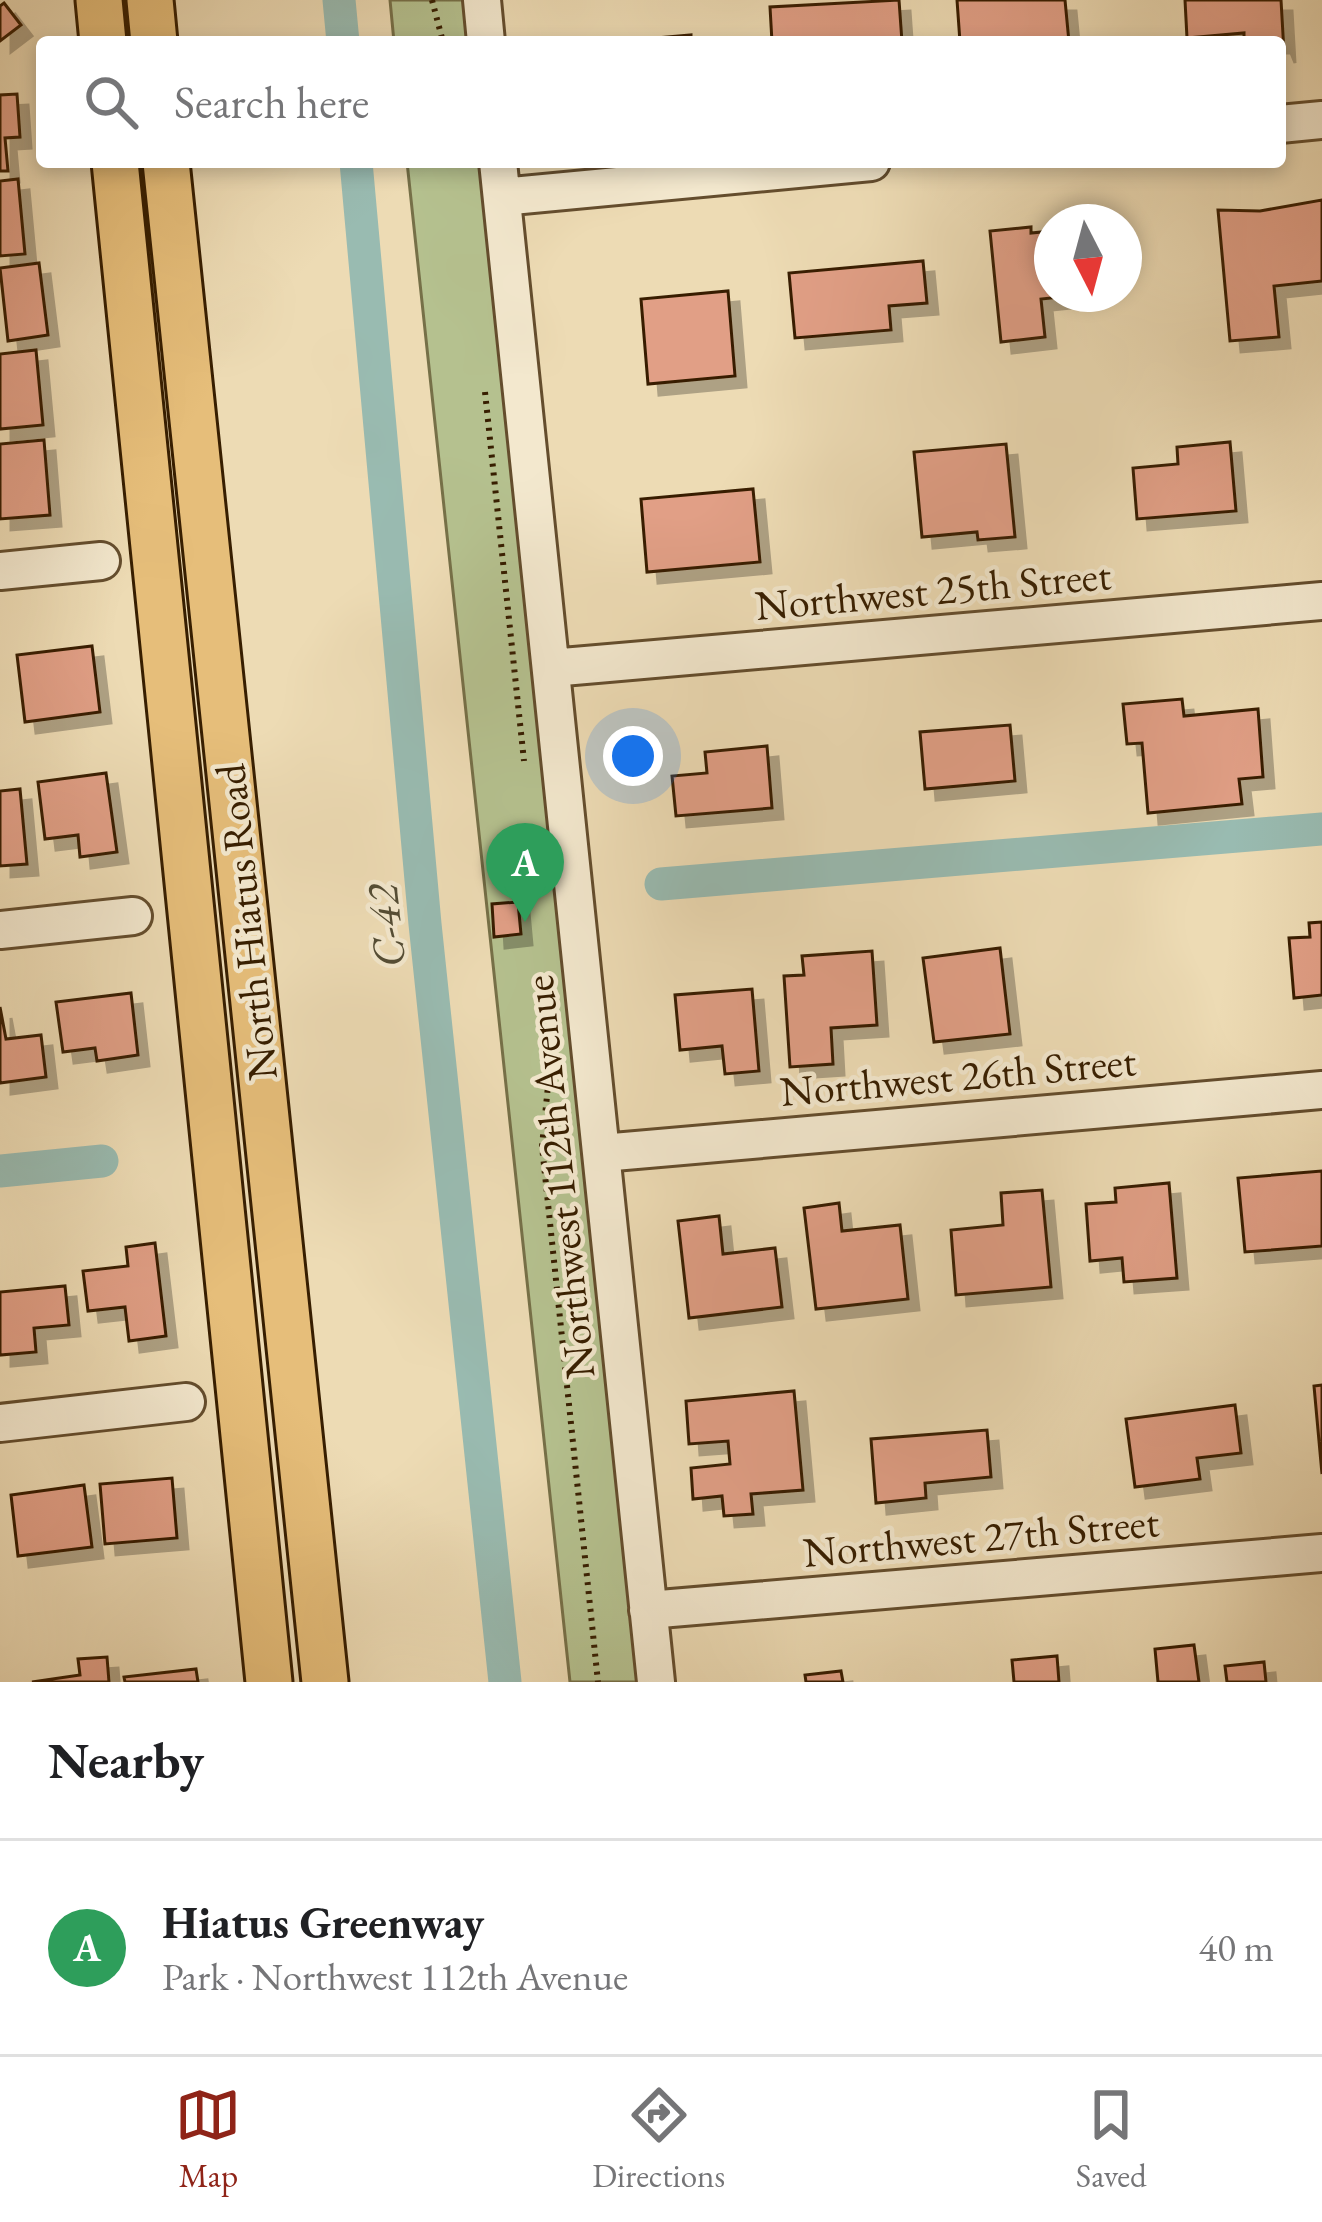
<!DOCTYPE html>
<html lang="en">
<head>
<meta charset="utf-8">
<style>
	body { margin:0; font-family:"EB Garamond",serif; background:#f2f2f2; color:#202124 }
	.compass { position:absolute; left:1034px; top:204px; width:108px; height:108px; border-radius:50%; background:#fff; box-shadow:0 6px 18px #0003; rotate:174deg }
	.you { position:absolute; left:633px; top:756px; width:42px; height:42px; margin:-30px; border:9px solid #fff; border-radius:50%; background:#1a73e8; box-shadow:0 0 0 18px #1a73e833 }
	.badge { display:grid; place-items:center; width:78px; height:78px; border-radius:50%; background:#8f2418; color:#fff; font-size:39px; font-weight:700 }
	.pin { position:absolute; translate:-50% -99px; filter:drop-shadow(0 3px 6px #0008) }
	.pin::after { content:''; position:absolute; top:63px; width:42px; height:36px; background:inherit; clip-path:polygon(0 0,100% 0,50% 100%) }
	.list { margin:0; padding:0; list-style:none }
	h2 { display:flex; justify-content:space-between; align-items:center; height:156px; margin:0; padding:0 48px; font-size:51px }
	h2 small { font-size:39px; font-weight:400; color:#757577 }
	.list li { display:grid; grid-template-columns:78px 1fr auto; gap:36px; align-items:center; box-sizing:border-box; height:216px; padding:0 48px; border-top:3px solid #e0e0e0 }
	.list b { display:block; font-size:45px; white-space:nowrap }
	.list p { margin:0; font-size:39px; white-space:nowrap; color:#757577 }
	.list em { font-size:39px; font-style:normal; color:#757577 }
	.icon { flex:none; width:66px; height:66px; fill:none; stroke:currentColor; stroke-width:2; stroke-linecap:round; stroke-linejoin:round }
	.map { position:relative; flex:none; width:1322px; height:1682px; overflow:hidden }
	.search { position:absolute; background:#fff; box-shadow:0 6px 18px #0003; left:36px; right:36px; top:36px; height:132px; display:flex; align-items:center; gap:30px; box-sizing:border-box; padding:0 42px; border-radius:12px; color:#757577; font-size:45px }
	.sheet { height:372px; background:#fff }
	nav { display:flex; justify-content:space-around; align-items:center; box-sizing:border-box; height:168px; border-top:3px solid #e0e0e0; background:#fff; font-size:33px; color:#757577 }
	nav a { display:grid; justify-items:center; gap:6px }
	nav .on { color:#8f2418 }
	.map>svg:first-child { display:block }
	.green { fill:#b5c18f; stroke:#767048; stroke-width:3 }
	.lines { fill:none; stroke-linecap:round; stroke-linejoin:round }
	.canal { stroke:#99bbb1; stroke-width:33 }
	.building { fill:#e19f86; stroke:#371e00; stroke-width:3; filter:url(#shadow) }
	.minor-casing { stroke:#644d2d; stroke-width:42 }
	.major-casing { stroke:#371e00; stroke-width:51 }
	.path { stroke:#371e00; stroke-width:6; stroke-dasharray:3 6; stroke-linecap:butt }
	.minor { stroke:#f3e8ce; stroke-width:36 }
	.major { stroke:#e6be7a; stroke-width:45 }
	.labels { text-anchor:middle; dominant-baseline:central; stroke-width:9; stroke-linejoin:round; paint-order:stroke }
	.street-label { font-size:42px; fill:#371e00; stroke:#f3e8ce }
	.water-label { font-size:45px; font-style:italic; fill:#544d35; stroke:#f3e8ce }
</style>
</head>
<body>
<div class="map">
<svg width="1322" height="1682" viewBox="0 0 1322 1682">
	<defs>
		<filter id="shadow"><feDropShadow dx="11" dy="11" stdDeviation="0" flood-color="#0004"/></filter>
	</defs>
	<rect width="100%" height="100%" fill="#eddbb4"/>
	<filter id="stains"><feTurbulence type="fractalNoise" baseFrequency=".00167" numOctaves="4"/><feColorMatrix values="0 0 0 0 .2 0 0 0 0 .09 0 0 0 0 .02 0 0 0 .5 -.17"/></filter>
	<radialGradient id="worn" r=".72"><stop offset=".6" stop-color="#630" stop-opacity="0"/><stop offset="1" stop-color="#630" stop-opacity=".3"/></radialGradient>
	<path class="green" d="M390,0H469L473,42H394Z
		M407,162H485L639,1682H570Z"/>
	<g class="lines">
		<path class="canal" d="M339,0L343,42
			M356,162L425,924L505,1682
			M661,884L1322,829
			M0,1171L102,1161"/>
	</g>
	<path class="building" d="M899,0L902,42H772L770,7Z
		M957,0H1065L1069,42H960Z
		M1185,0H1281L1284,52L1280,42H1244V33L1187,38Z
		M4,3L21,25L0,41V6Z
		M691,35V42H611Z
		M17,94L20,137L5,138L8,171H0V95Z
		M18,179L25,254L0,256V181Z
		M1322,200V281L1274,286L1279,337L1230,341L1218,210L1260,211Z
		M1031,227V233L1052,231V294H1089L1041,299L1045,337L1001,342L990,231Z
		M923,261L927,303L889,306L891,330L795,338L789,273Z
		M39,263L48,335L8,341L0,268Z
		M728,291L735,376L648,384L641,299Z
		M36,350L43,425L0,429V354Z
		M44,440L50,515L0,519V444Z
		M1230,442L1236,511L1137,519L1133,468L1178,464L1177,447Z
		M1006,444L1015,537L978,540L977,532L922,537L914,452Z
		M753,489L760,562L647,572L641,499Z
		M92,646L100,712L25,722L17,655Z
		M1182,699L1184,716L1258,709L1263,777L1239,779L1242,804L1148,813L1142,743L1127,744L1123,704Z
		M1010,725L1015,781L925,789L920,732Z
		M767,746L772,808L676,816L672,776L707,773L705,752Z
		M106,773L117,852L80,857L78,835L45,839L38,782Z
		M20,789L27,864L0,866V791Z
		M518,902L521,934L494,937L492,904Z
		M1322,922V995L1294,998L1289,938L1310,937L1309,923Z
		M1000,948L1010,1034L934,1042L923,958Z
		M872,951L877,1025L831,1028L833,1064L790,1067L784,976L804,975L802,956Z
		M752,989L759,1071L725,1074L722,1046L680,1050L675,995Z
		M131,993L138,1055L97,1061L95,1048L63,1052L56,1002Z
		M0,1007L6,1039L41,1035L46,1077L0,1083Z
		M1322,1171V1246L1245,1252L1238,1178Z
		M1169,1183L1177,1278L1124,1282L1122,1258L1090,1261L1086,1204L1116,1202L1115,1188Z
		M1042,1190L1051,1287L956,1295L951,1230L1003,1225L1001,1193Z
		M839,1203L842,1231L900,1225L908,1299L816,1309L804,1208Z
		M719,1216L723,1254L775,1248L782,1307L689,1318L678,1221Z
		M155,1243L166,1336L129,1341L125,1307L88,1311L83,1271L128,1266L126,1247Z
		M65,1286L69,1325L34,1328L36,1352L0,1355V1292Z
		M1322,1385V1474L1314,1386Z
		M794,1391L803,1490L751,1494L753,1514L724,1516L722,1496L693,1499L691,1468L730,1464L728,1441L689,1444L686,1401Z
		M1235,1405L1241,1453L1197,1458L1200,1479L1135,1487L1126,1419Z
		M987,1430L991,1477L925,1483L926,1498L876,1503L871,1439Z
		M172,1478L177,1538L105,1544L100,1484Z
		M84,1485L92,1547L18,1556L11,1495Z
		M1194,1645L1199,1682H1158L1155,1649Z
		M1057,1656L1059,1682H1014L1012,1660Z
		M107,1657L109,1682H32L80,1675L78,1659Z
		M1264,1662L1266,1682H1227L1225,1666Z
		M196,1669L198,1682H125L124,1677Z
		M841,1671L843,1682H806L805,1675Z"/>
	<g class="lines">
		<g class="minor-casing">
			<path id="minor" d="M482,0L486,42
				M1280,124L1322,120
				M498,162L656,1682
				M502,197L871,162
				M0,571L101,561
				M551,668L1322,601
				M0,930L133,916
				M602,1153L1322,1090
				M0,1423L186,1402
				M648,1610L1322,1553"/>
		</g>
		<g class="major-casing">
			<path id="major" d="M99,0L103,42
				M150,0L154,42
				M115,162L269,1682
				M166,162L325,1682"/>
		</g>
		<path class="path" d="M432,0L443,42
			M485,392L524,761
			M553,1036L542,1146L598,1682"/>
		<use href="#minor" class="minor"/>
		<use href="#major" class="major"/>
	</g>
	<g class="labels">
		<g class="street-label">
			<text transform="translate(933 590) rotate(-5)">Northwest 25th Street</text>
			<text transform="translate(246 922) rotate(-96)">North Hiatus Road</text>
			<text transform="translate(958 1076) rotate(-5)">Northwest 26th Street</text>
			<text transform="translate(559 1177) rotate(-96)">Northwest 112th Avenue</text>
			<text transform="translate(981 1537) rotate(-5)">Northwest 27th Street</text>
		</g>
		<g class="water-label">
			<text transform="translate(385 926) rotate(-96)">C-42</text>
		</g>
	</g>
	<rect width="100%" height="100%" filter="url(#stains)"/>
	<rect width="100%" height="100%" fill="url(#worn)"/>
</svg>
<svg class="compass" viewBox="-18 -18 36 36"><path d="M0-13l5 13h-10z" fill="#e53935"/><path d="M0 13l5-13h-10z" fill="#757577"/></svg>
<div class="you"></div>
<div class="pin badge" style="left:525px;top:922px;background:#2e9e5b">A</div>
<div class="search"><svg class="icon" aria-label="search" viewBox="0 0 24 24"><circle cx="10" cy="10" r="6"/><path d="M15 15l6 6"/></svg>Search here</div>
</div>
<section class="sheet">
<h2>Nearby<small></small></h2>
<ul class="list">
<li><span class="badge" style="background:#2e9e5b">A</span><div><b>Hiatus Greenway</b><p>Park · Northwest 112th Avenue</p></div><em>40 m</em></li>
</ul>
</section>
<nav>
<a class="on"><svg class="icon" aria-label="map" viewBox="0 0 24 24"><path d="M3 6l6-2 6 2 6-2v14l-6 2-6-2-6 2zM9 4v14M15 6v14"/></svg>Map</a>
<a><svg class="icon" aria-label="directions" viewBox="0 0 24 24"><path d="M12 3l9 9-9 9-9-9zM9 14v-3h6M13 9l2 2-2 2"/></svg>Directions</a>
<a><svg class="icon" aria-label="saved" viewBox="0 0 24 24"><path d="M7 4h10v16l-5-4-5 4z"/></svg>Saved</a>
</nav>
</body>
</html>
